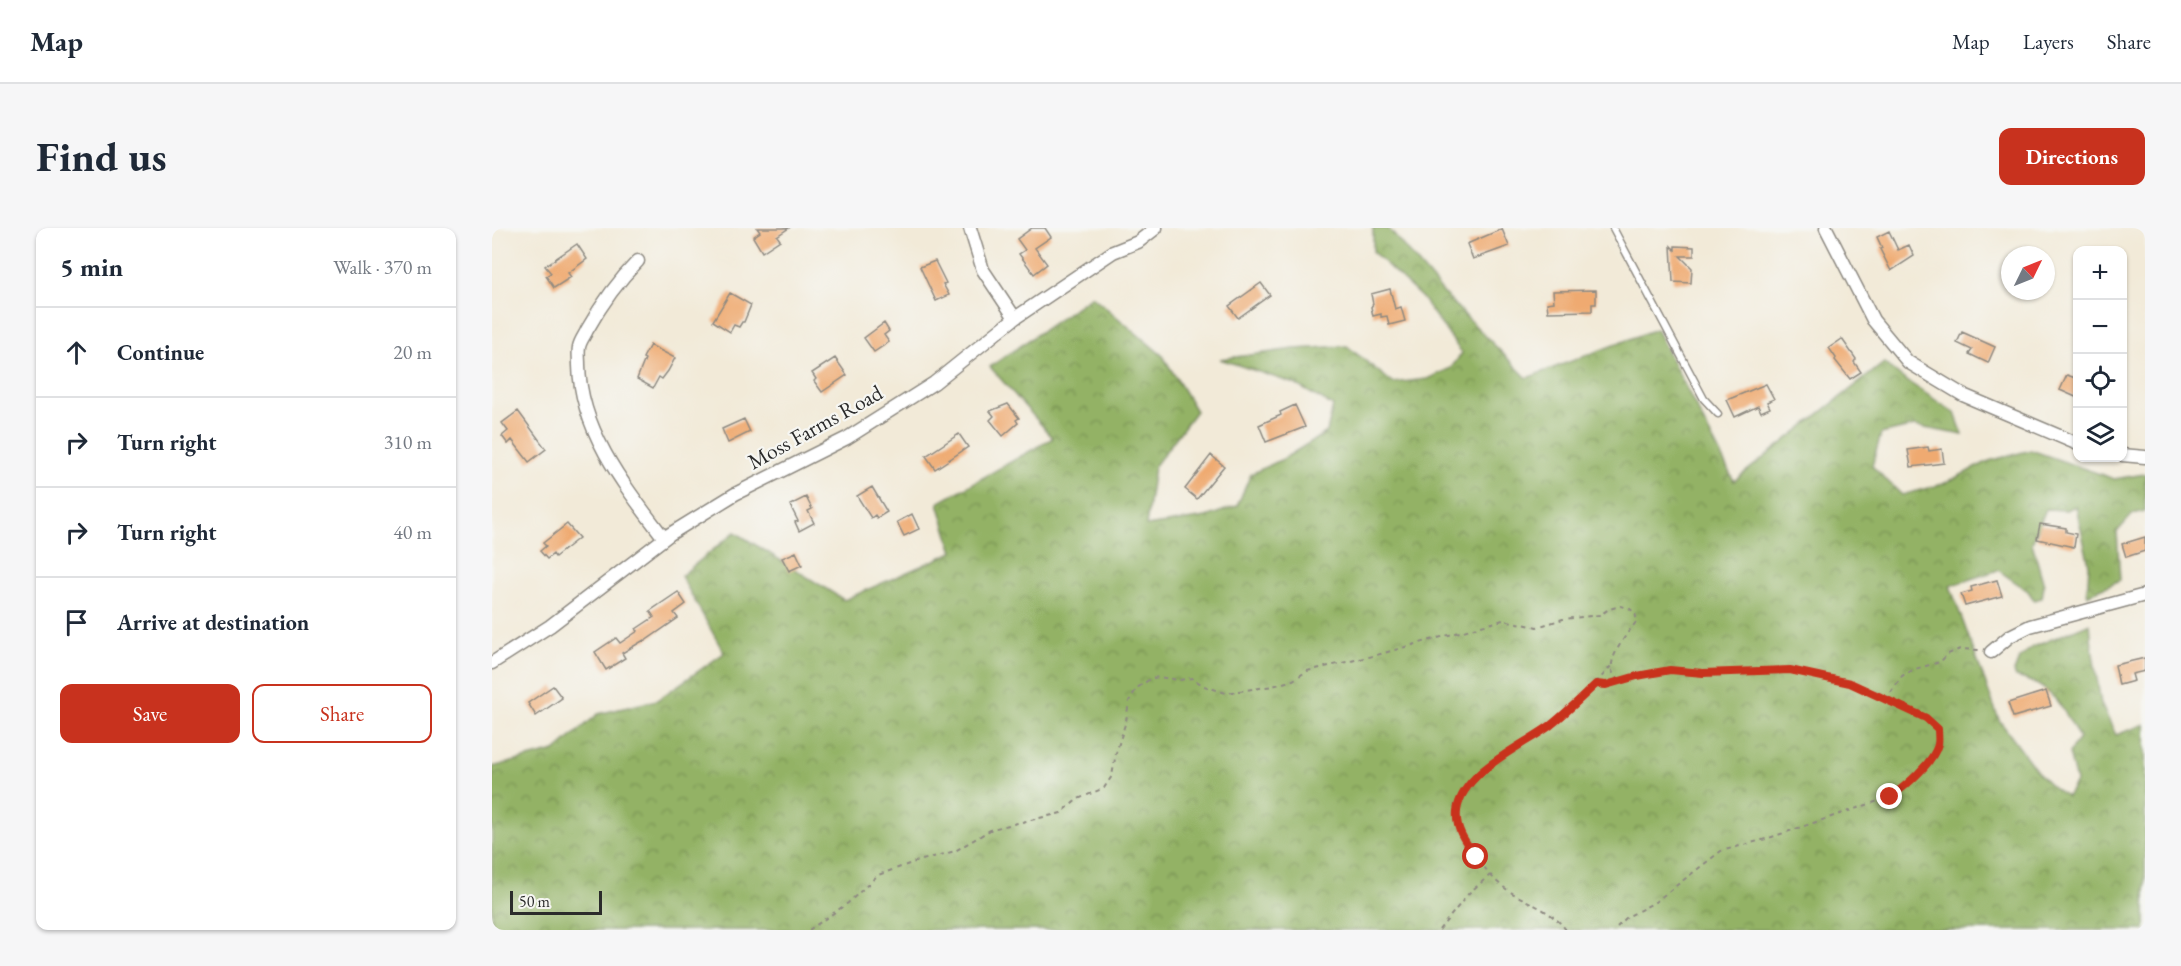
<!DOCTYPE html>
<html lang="en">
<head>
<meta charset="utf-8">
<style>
	body { margin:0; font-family:"EB Garamond",serif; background:#f6f6f7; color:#1f2937 }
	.controls { position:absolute; right:18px; top:18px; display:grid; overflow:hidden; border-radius:12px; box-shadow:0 2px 4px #0004 }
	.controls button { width:54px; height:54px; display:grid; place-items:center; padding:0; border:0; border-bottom:2px solid #e0e1e3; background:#fff; color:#1f2937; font:30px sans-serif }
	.compass { position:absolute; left:1509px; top:18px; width:54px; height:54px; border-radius:50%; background:#fff; box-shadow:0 2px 4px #0004; rotate:47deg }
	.scale { position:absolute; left:18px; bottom:15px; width:92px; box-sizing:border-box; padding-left:6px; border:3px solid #2b2b2b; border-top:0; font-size:16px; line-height:21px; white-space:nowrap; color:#2b2b2b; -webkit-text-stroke:4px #f6f6f2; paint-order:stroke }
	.stop { position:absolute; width:18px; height:18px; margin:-14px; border:4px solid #c8321e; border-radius:50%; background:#fff }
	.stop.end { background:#c8321e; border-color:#fff; box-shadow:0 2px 6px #0008 }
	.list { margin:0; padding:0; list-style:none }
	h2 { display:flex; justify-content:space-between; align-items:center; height:78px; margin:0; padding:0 24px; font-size:26px }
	h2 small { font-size:20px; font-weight:400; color:#747a83 }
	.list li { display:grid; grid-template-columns:39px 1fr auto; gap:18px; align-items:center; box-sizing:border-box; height:90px; padding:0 24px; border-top:2px solid #e0e1e3 }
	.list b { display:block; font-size:22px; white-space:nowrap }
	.list em { font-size:20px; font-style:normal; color:#747a83 }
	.actions { display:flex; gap:12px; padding:18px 24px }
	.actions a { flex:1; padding:14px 0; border:2px solid #c8321e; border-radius:12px; text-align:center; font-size:21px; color:#c8321e }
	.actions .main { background:#c8321e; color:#fff }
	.icon { flex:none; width:33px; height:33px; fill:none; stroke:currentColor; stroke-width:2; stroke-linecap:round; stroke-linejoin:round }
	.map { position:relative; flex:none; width:1653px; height:702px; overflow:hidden; border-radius:12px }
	header { display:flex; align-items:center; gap:36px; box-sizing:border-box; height:84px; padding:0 30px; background:#fff; border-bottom:2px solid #e0e1e3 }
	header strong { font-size:28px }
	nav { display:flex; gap:33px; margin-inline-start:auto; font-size:21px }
	.intro { display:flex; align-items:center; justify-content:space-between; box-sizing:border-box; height:144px; padding:0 36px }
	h1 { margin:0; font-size:42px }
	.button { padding:15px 27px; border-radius:12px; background:#c8321e; color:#fff; font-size:21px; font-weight:700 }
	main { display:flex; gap:36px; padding:0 36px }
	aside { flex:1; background:#fff; border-radius:12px; box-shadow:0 2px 4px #0004 }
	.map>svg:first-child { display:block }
	.forest { fill:url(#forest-crowns); stroke:#5f6e48; stroke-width:1.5 }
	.building { fill:#efaa71 }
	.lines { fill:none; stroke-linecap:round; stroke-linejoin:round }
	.lane-casing { stroke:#8e8a82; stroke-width:9 }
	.street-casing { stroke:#8e8a82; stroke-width:15 }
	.path { stroke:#8e8a82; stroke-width:2; stroke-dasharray:4.5 4.5; stroke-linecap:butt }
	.lane { stroke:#fff; stroke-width:6 }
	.street { stroke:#fff; stroke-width:12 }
	.route { stroke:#c8321e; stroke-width:8 }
	.labels { text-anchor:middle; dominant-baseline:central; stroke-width:4.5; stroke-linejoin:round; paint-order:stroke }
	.street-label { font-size:22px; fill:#2b2b2b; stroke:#f6f6f2 }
</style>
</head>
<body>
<header>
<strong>Map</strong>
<nav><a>Map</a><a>Layers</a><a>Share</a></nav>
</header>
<div class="intro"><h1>Find us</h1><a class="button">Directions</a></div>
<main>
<aside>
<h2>5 min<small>Walk · 370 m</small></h2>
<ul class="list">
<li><svg class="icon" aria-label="ahead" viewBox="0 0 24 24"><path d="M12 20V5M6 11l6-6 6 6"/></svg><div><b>Continue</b></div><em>20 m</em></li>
<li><svg class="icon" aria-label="right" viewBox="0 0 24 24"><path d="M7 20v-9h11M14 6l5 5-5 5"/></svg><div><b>Turn right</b></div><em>310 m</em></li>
<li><svg class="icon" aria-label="right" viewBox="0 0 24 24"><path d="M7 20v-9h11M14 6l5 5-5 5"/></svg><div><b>Turn right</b></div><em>40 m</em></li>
<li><svg class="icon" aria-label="arrive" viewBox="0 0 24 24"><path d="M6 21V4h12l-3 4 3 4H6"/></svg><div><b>Arrive at destination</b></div></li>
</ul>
<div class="actions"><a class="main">Save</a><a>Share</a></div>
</aside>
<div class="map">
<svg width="1653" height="702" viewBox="0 0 1653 702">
	<defs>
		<pattern id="forest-crowns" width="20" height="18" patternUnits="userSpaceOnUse" patternTransform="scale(1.5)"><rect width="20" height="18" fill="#93b265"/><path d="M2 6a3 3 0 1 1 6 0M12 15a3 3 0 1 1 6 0" fill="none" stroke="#789153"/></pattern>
	</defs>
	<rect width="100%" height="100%" fill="#f6f6f2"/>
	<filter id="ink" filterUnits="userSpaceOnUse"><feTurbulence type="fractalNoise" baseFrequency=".0167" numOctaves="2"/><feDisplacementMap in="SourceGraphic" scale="12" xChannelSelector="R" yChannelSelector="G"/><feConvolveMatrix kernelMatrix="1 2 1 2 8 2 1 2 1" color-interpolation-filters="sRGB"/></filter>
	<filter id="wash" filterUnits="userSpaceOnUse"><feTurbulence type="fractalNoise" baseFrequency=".008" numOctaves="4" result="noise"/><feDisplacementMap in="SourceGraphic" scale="24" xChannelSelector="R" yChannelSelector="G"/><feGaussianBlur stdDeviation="1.35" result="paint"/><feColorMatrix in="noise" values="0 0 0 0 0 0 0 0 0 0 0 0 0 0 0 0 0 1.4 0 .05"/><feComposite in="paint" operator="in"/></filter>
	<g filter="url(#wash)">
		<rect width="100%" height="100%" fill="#f2ead8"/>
		<path class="forest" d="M881,0H896L954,68L1035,150L1164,101L1242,253L1392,135L1409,149L1463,185L1471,207L1422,198L1389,206L1380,238L1410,267L1451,256L1497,233L1539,222L1622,251L1653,246V283L1641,286L1625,304L1628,352L1595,367L1597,337L1584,278L1574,282L1554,281L1540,315L1552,357L1550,370L1542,372L1536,363L1506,342L1458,358L1507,492L1544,542L1558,557L1575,569L1584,554L1577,525L1587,510C1572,480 1559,456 1524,449L1522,444L1527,431L1539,420L1598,395L1600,419L1609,476L1624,507L1653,496V702H0V539L63,523L106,486L165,472L232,425L189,348L243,304L352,372L461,324L446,275L561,210L498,139L600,68L671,128L704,183L662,239L654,298L714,289L745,278L759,246L791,231L835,204L841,178L803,156L728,131L802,121L855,118L901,155L935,151L959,140L970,125L930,70L881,24Z"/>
		<g id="blocks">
			<path class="building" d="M265,0H297L285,8L288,12L270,24L261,9L268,4Z
				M540,0H553L559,9L543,20L555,36L542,46L527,26L533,22L525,11Z
				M1010,1L1017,18L981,31L975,16Z
				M1397,3L1406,22L1417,17L1422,28L1399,43L1388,21L1390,20L1385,9Z
				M85,16L95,31L76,45L79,49L62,60L54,48L59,45L53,38Z
				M1179,18L1183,22V18L1202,19V28H1188L1200,40L1199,55L1181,54Z
				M443,33L454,55L451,56L457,67L444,73L428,39Z
				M769,55L778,67L746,90L737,78Z
				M898,61L903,81L909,79L913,93L897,97L895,88L889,89V86L881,88L879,79L881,76L879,66Z
				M1104,62V76H1100V83L1056,84L1055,75L1062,74L1061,63Z
				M238,65L259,77L252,94H250L247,99L242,97L238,104L221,93Z
				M392,95L397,103L392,107L397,114L382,124L372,110Z
				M1470,104L1503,119L1496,135L1477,126L1480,122L1465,115Z
				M1350,111L1364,131L1362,134L1369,144L1358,151L1343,132L1344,130L1337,120Z
				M158,117L183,130L176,143L170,151L167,149L161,160L145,151L153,131L151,130Z
				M343,130L355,147L330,164L322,153L324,151L320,145Z
				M1575,147L1586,151V170L1568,162Z
				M1274,156L1282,171L1275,174L1278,180L1269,184L1266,178L1243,189L1235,172Z
				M516,176L527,190L524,192L526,195L511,208L498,192L502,188L498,183Z
				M803,177L813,199L774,214L767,197L789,187L788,184Z
				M26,183L54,221L37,234L20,212L16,216L10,208L16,203L10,195Z
				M252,191L258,204L236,215L230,201Z
				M467,206L476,219L443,241L434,228Z
				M1436,219L1437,223L1450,221L1452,235L1419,239L1416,222Z
				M719,227L732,238L705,271L693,261Z
				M380,259L395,284L385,290L383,287L379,290L365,268Z
				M314,269L320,281L316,283L322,295L307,303L303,294L306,293L298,277Z
				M420,286L427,301L412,308L405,294Z
				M75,296L87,310L63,329L61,326L55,331L48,323L54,318L51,315Z
				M1548,296L1574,300V304L1584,306L1582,319L1545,311Z
				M1653,309V323L1634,329L1630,316Z
				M304,324L310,337L297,343L290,330Z
				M1505,352L1510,368L1473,378L1469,366L1480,363L1479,359Z
				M186,364L194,376L182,385L186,390L153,413L152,412L130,425L133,430L114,442L103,424L124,410L128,415L146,403L144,401L162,389L158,383Z
				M1653,430V443L1640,446L1642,453L1627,457L1623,437Z
				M61,458L70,470L44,488L36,475Z
				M1554,463L1559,478L1521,489L1516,475Z"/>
		</g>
	</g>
	<g filter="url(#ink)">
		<use href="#blocks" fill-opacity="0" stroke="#8e8a82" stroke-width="1.5"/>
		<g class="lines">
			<g class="lane-casing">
				<path id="lane" d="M1121,0L1212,171L1226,186"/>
			</g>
			<g class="street-casing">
				<path id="street" d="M478,0L491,42L523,90
					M1334,0L1381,92L1416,134L1471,167L1586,216
					M146,33C126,53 109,77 95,102C93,107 88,113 87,119C86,124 87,131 87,137C88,203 134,260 172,310
					M1630,227L1653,229
					M1499,424L1518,408L1538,398L1653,367
					M0,435L58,398L178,306L243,266L355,210L442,155L523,90L621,24L646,14L664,0"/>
			</g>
			<path class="path" d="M1104,456L1114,457L1145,448L1178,442L1211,445L1297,442L1358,455L1434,490L1446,501V516L1433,537L1416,556L1398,569L1274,611L1229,623L1163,674L1135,689L1122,702
				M1394,472L1410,448L1423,441L1448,434L1456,426L1468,421L1487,422
				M317,702L356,675L386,647L423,634L463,623L500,601L569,585L586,571L612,560L620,548L624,525L634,493L637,473L645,460L658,451L666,449L687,452L700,450L712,458L734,465L781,458L801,452L815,443L881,428L1011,392L1045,399L1071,391L1108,387L1117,381L1129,378L1137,380L1143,385L1145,393C1137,403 1114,431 1121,445C1122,448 1125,450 1127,453
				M947,702L977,665L998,647
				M1074,702C1058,680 1031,674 1010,658C1002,652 995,643 989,635C979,624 968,611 966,596C957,551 1028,519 1057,498C1080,481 1101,459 1119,438"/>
			<use href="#lane" class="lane"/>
			<use href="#street" class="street"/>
		</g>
	</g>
	<g class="lines" filter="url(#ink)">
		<path class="route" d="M984,629C974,615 963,601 965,583C970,543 1031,518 1059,497C1075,484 1089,470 1104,456L1114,457L1145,448L1178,442L1211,445L1298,442L1358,455L1434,490L1446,501C1446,505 1447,512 1446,516C1442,534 1413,559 1398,569"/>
	</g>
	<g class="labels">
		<g class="street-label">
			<text transform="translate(323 199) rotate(-29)">Moss Farms Road</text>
		</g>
	</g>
</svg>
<div class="controls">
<button>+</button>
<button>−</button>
<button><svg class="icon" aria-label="locate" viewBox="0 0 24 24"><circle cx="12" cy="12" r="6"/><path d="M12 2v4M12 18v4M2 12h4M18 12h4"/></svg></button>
<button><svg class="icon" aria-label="layers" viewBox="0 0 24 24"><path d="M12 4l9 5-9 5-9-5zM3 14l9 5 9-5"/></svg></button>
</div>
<svg class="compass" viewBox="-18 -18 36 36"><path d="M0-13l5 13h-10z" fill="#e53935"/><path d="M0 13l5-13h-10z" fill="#747a83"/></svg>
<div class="scale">50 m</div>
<div class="stop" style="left:984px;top:629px"></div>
<div class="stop end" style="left:1398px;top:569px"></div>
</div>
</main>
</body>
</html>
